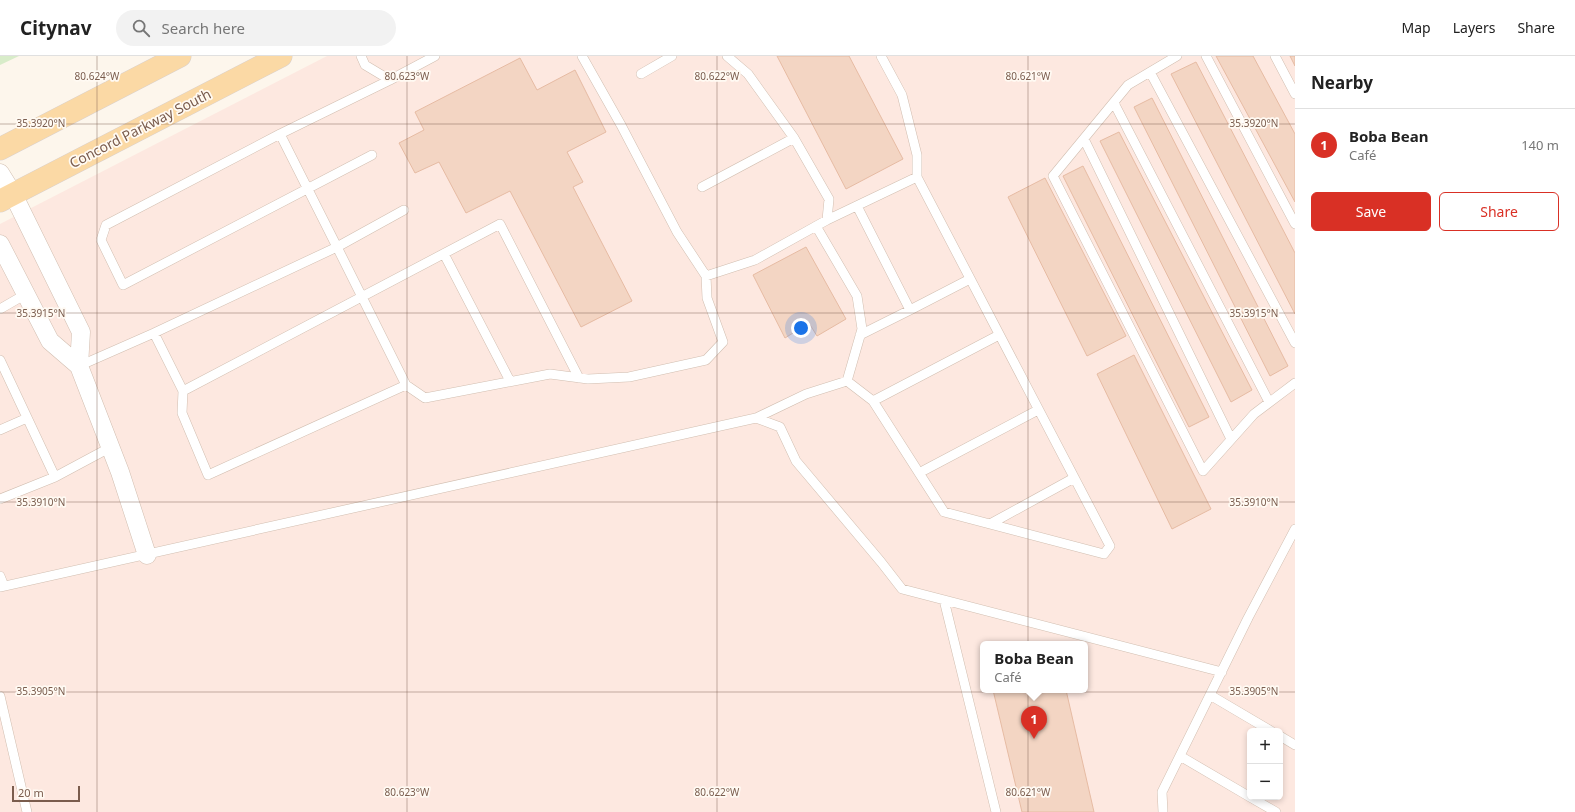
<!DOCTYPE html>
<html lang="en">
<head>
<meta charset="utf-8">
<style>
	body { margin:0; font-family:"Noto Sans",sans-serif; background:#f2f2f2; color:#222 }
	.controls { position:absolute; right:12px; bottom:12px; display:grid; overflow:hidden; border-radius:6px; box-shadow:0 2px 6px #0003 }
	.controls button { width:36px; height:36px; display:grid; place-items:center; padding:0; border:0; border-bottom:1px solid #e0e0e0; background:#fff; color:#222; font:20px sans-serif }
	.scale { position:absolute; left:12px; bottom:10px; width:68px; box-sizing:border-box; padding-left:4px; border:2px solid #7a5c4d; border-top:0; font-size:11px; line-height:14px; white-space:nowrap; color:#7a5c4d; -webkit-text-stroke:3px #fffaf3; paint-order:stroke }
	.you { position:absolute; left:801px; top:272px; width:14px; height:14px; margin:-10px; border:3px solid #fff; border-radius:50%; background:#1a73e8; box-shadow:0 0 0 6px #1a73e833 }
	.badge { display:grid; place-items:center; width:26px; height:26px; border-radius:50%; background:#d93025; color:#fff; font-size:13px; font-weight:700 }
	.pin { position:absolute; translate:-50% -33px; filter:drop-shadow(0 1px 2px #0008) }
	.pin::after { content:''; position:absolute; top:21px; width:14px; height:12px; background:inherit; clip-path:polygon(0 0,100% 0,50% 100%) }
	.popup { position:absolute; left:980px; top:585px; width:108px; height:52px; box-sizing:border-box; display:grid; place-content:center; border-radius:6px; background:#fff; filter:drop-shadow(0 1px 3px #0005); font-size:13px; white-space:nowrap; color:#767676 }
	.popup b { font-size:15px; color:#222 }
	.popup::after { content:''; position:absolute; left:50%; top:100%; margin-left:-8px; border:8px solid transparent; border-top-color:#fff }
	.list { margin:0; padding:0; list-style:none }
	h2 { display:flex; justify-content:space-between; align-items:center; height:52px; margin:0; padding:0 16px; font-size:17px }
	h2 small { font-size:13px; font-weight:400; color:#767676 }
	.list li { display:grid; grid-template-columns:26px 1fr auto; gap:12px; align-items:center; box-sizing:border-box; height:72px; padding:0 16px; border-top:1px solid #e0e0e0 }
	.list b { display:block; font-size:15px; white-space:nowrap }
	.list p { margin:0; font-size:13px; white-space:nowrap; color:#767676 }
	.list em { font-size:13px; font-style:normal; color:#767676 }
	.actions { display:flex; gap:8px; padding:12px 16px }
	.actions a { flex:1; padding:9px 0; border:1px solid #d93025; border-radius:6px; text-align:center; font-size:14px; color:#d93025 }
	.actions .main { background:#d93025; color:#fff }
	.icon { flex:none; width:22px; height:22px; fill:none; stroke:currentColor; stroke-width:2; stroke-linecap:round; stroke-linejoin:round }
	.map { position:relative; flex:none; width:1295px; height:756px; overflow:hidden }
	header { display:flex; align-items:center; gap:24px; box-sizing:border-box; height:56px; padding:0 20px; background:#fff; border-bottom:1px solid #e0e0e0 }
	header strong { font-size:19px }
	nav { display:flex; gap:22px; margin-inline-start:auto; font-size:14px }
	.search { width:280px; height:36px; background:#f2f2f2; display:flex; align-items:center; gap:10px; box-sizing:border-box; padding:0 14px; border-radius:22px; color:#767676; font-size:15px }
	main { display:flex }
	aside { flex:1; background:#fff }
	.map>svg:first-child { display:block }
	.commercial { fill:#fde8e0; fill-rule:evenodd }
	.green { fill:#d8ecc9 }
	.building { fill:#f3d5c3; stroke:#e6bba3 }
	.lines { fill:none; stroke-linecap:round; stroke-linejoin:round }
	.lane-casing { stroke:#d1beb0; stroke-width:10 }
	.street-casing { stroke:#d1beb0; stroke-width:19 }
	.primary-casing { stroke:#dad1cd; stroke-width:23 }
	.lane { stroke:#fff; stroke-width:9 }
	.street { stroke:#fff; stroke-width:18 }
	.primary { stroke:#fbd9a5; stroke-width:22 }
	.ticks { fill:none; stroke:#7a5c4d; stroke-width:1; stroke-opacity:0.45 }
	.labels { text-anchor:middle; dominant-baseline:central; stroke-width:3.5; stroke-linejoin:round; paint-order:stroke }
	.street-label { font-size:14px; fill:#7a5c4d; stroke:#fffaf3 }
	.ticks-label { font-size:10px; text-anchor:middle; fill:#7a5c4d; stroke:#fffaf3; stroke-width:3.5; stroke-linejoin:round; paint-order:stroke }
</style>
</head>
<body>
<header>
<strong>Citynav</strong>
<div class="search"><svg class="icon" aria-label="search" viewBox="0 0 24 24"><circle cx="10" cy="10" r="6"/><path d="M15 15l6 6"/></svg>Search here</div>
<nav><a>Map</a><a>Layers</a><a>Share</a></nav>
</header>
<main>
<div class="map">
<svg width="1295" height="756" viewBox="0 0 1295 756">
	<rect width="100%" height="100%" fill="#fdf6ec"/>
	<path class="commercial" d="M327,0H1295V756H0V168ZM983,588H1085V634H983ZM1250,675H1280V741H1250Z"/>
	<path class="green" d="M0,0H19L0,9Z"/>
	<path class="building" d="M777,0H849L903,103L846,133Z
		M1216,0H1253L1295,78V146Z
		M1290,0H1295V10Z
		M520,2L537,34L575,14L606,76L567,96L583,126L573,131L632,245L581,271L510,135L466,157L439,106L415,117L399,87L424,74L415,56Z
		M1196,6L1295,197V258L1171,18Z
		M1152,42L1288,310L1270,320L1134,51Z
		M1119,76L1252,334L1231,346L1100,85Z
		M1083,110L1209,361L1189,371L1063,120Z
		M1045,122L1126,280L1087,300L1008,141Z
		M806,191L846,263L817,280L809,267L785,282L753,219Z
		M1134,299L1211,453L1172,473L1097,318Z
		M993,634H1066L1094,756H1022Z"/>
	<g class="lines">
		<g class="lane-casing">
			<path id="lane" d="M361,0L365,9L390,24L435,0
				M582,0L621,69L677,176L706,220L755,204L827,164L829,143L794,82L748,18L727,0
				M1177,0L1128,29L1053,120L1203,415L1254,358L1295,327
				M1206,0L1295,168
				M1275,0L1295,38
				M1150,16L1295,287
				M641,18L672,0
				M1114,47L1269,346
				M280,78L390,24
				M1084,83L1231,383
				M372,99L123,229L101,184L106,169L280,78L337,191L154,277L183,335L182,357L208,419L406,329L425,342L550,318L588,323L629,321L706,304L723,286L707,242L706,220
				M702,131L794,82
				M857,150L910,254L970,223
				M404,154L337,191L406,329
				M827,164L917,121V99L902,39L881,0
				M816,170L857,240L862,273L847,325
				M444,198L510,325
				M0,253L26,238
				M860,279L910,254
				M0,304L55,421L111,391
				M79,310L154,277
				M183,335L500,168L579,322
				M873,345L999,279
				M756,362L806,338L847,325L873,345L944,456L1104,498L1110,490L917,121
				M0,374L27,362
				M919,417L1038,354
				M0,443L55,421
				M990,468L1074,422
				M0,520L4,530
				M0,531L756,362L780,371L796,405L881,506L902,533L1222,616
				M944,544L996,756
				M1210,639L1271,675
				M0,640L27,756
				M1280,680L1295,689
				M1180,700L1250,741
				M1250,741L1276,756
				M1163,756L1162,736L1248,562L1295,473"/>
		</g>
		<g class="street-casing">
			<path id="street" d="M0,117L13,138L81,276L79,310
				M0,188L50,285L79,310L120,416L147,499"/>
		</g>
		<g class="primary-casing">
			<path id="primary" d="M0,93L180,0
				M0,145L281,0"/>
		</g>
		<use href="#lane" class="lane"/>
		<use href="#street" class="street"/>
		<use href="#primary" class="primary"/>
	</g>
	<path class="ticks" d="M97,0V756M407,0V756M717,0V756M1028,0V756M0,68H1295M0,257H1295M0,446H1295M0,636H1295"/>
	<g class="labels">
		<g class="street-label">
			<text transform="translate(140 72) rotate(-27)">Concord Parkway South</text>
		</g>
	</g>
	<g class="ticks-label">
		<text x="97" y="24">80.624°W</text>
		<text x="407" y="24">80.623°W</text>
		<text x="717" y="24">80.622°W</text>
		<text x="1028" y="24">80.621°W</text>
		<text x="41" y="71">35.3920°N</text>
		<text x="1254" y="71">35.3920°N</text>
		<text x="41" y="261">35.3915°N</text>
		<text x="1254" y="261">35.3915°N</text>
		<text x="41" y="450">35.3910°N</text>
		<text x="1254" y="450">35.3910°N</text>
		<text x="41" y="639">35.3905°N</text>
		<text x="1254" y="639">35.3905°N</text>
		<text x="407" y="740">80.623°W</text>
		<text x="717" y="740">80.622°W</text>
		<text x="1028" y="740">80.621°W</text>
	</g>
</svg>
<div class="controls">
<button>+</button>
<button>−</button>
</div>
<div class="scale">20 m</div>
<div class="you"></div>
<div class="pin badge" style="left:1034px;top:683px">1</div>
<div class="popup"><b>Boba Bean</b>Café</div>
</div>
<aside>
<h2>Nearby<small></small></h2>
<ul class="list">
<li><span class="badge">1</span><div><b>Boba Bean</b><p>Café</p></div><em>140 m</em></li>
</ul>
<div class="actions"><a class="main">Save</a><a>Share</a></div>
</aside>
</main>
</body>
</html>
